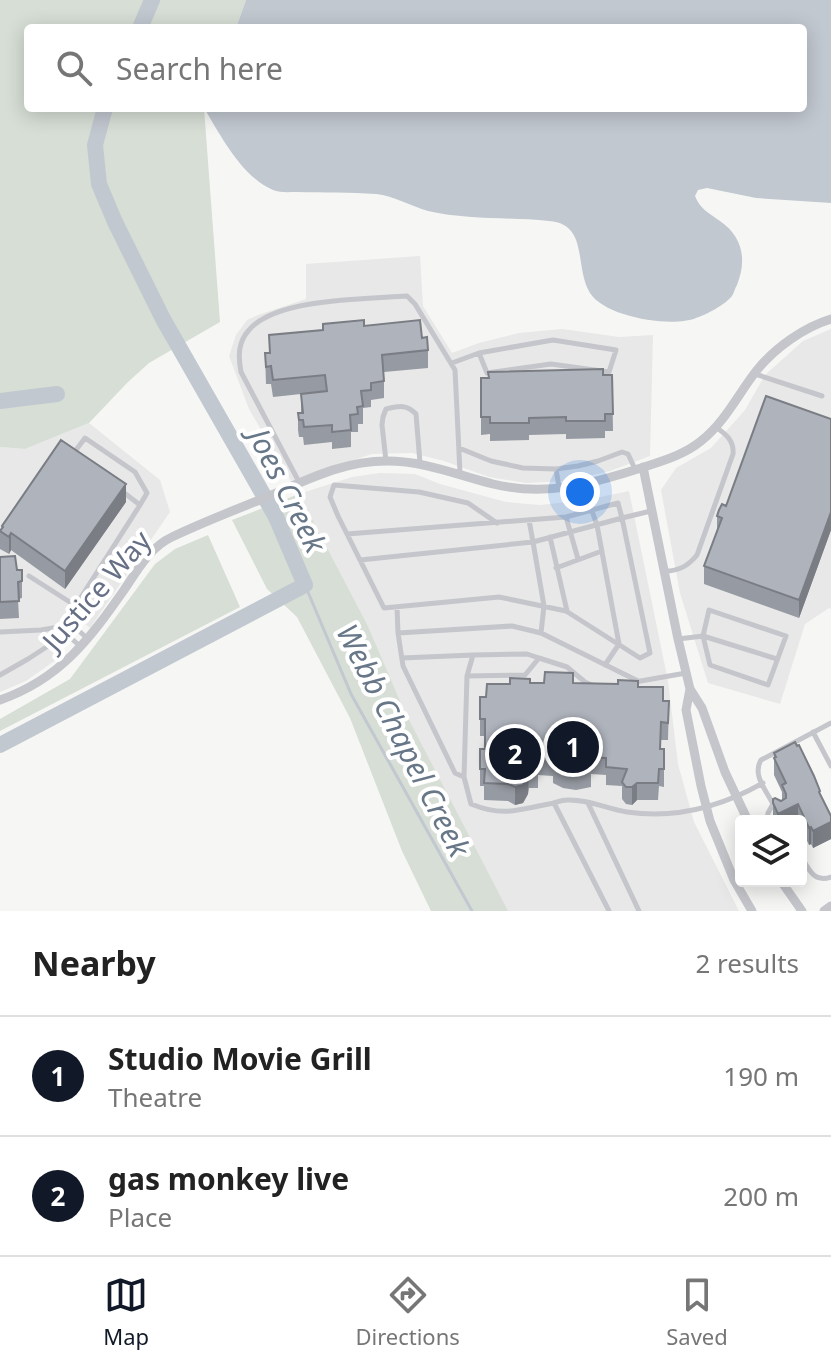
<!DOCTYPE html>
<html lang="en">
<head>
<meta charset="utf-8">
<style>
	body { margin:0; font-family:"Noto Sans",sans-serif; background:#f2f2f2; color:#222 }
	.controls { position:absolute; right:24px; bottom:24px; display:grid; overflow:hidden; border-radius:8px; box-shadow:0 4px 20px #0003 }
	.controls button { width:72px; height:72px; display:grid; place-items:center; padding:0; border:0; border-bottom:2px solid #e0e0e0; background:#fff; color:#222; font:40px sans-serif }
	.you { position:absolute; left:580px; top:492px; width:28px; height:28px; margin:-20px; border:6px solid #fff; border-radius:50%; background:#1a73e8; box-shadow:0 0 0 12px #1a73e833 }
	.badge { display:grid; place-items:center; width:52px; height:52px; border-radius:50%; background:#111827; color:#fff; font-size:26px; font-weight:700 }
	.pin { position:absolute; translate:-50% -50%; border:4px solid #fff; box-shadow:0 2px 8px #0006 }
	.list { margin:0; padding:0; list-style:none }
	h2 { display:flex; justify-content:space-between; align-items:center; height:104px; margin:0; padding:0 32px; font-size:34px }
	h2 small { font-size:26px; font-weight:400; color:#767676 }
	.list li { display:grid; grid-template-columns:52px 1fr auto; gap:24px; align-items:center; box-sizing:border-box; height:120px; padding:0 32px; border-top:2px solid #e0e0e0 }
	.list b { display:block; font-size:30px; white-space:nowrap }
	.list p { margin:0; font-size:26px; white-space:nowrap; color:#767676 }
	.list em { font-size:26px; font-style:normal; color:#767676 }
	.icon { flex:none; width:44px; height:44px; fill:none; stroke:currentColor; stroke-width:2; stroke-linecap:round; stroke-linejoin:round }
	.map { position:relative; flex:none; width:831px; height:911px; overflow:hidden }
	.search { position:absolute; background:#fff; box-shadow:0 4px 20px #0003; left:24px; right:24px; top:24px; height:88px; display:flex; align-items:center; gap:20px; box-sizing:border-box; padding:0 28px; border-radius:8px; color:#767676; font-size:30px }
	.sheet { height:344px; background:#fff }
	nav { display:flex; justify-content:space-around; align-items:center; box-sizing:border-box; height:112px; border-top:2px solid #e0e0e0; background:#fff; font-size:22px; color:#767676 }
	nav a { display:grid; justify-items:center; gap:4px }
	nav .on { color:#111827 }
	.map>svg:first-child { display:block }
	.built { fill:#e7e8e7 }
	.green { fill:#d6ded5 }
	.water { fill:#c2c8d0 }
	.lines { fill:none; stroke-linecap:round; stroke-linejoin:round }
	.stream { stroke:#c2c8d0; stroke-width:3 }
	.river { stroke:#c2c8d0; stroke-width:16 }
	.lane { stroke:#c4c6cb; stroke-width:5 }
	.street { stroke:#c4c6cb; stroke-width:9 }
	.wall { fill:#969aa2 }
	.shaded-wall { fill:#7a7d84 }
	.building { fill:#afb3bc; stroke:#7a7d84; stroke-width:2 }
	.labels { text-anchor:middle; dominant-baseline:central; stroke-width:8; stroke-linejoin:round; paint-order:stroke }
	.street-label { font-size:28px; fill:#666f85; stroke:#fff }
	.water-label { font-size:30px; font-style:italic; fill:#677788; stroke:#fff }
</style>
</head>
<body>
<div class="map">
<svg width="831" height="911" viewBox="0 0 831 911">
	<rect width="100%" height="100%" fill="#f6f7f4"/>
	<path class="built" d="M420,256L423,306L452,353L479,343L519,333L562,329L619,337L653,335L650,456L610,471L566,481L526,483L489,477L444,461L412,453L372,454L291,481L249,409L229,356L236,335L247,320L258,315L306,299V264Z
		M831,329V609L829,608L805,624L780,704L708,683L680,593L661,490L676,468L711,448L745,410L765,375L803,341Z
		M89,423L160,480L170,512L90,628L83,622L59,652L63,655L26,681L0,692V447L25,449Z
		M380,473L415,474L440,484L506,502L540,505L586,500L629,491L668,681L678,764L694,822L739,911H507L404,710L368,626L299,494L352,477Z"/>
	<path class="green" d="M0,0H246L236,28H28V108H204L220,322L149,363L127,383L89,423L25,449L0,447Z
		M299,494L368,626L404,710L508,911H431L402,851L350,718L297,617L267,589L232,520Z
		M208,535L240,607L0,731V719L70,679L155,564L175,549Z"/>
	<path class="water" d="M246,0H831V203L756,198L707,188L698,190L695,196C700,209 709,213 720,221C743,237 747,260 737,285C735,288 734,293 732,296C726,304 706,315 696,318C671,328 605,317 590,293C574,267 589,224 549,221C509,217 467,220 428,211C411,206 394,196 376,194C350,192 323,193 297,192C290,192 280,193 273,190C242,177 221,136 204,108H803V28H236Z"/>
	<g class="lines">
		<path class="stream" d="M305,585L351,694L472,911"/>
		<path class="river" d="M140,28L152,0
			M0,401L57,394
			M0,745L305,585L276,517L163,319L115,222L99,184L95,145L105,108"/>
		<path class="lane" d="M452,363L479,353L553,340L616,350L609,372L551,364L487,373L479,353
			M755,374L822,396
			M459,448L491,461L523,468L556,469L578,466L598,461L622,452L628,454L635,469
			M73,454L85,438L135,472L147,493L140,505
			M386,461L382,425L383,417L386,409C399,406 407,404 416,414L420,463
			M556,469L559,487
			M299,482L241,372C238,356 238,342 249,330C276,298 366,299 407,296L415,304L455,370L460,473
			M592,511L597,525L619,644L605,665
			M566,517L578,559
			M497,523L468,503L419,492L334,485L330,497L338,516L384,608L499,597L566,611L640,658L650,653L622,518L651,511
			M347,534L566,517L618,503L622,518L533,542L544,606L541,633L638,681
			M550,537L567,611
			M360,560L533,542L529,520
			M556,568L602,551
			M665,571C679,571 688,566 697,555L733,454C734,441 727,435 717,428
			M29,576L76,606
			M397,607L398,633L512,626L541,633
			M709,610L786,636L768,685L710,665L703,636Z
			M68,621L88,639
			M63,631L81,647
			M0,632L41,630L65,626
			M398,633L403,666L455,773L464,777
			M678,639L703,636L777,659
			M402,658L473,655
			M0,675L28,659L48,646L63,631L78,602L140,505L123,492
			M467,676L473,655L527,654L539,658
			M635,682L686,673
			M594,686L585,682L567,667L539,658L525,675L467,676L464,777L471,804C503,817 517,810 549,804C555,803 561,800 567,800C588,799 607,809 627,812C675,819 721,807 763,783
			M813,732L831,766
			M554,803L609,911
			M588,803L639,911
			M767,821L768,813L773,804C766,790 752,775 761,760L831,723
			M801,856C809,870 814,883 831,877"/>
		<path class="street" d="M643,467L678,639L690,689L702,708L725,772L748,821
			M690,689L686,710L701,786L710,821L734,880L752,911
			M0,700C60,679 89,640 124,590C137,571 150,547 172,537C203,522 235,510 267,497C307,480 342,461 387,461C425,461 457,475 493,484C546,497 591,484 641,468C662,461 684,455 701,441C726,421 738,394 757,370C775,348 804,327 831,319
			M781,881L802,911
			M824,911L831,906"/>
	</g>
	<path class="wall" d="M364,326L422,338L428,350V368L384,372V398L371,400V407L363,408V424H358V432H351V447L332,449V442L304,445L303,437H299L298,430V413H301V394L273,397L271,384H266L265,353H269V335Z
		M612,375L613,431H605V438L566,439V434L529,435V440L490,441V434L481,435V378Z
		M831,419V530L799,618L704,584V566L717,530V516L726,506Z
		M126,502L65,589L11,550L9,554L0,549V531L2,526Z
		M0,557L17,570L22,581V598L18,599L19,618L0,619Z
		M530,683L638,687L663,701H669L668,740H661L660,749H664V787L659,786L658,800H637L632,805L626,804L622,799V786L606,785V775L591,774V787L576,790L563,788L553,783V776L538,775V788H529L528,794L523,803L515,805L508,801L484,800V786H480V769L485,749V736H480V719L486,697L510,684Z
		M774,753L820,795L831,816V839L813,848L811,844L809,845L801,828V821H773V803L782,801V792L774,775Z"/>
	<path class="shaded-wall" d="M126,484V502L65,589V571Z
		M831,512V530L799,618V600Z
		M11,533V550L9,554V537Z
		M529,770L528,794L523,803L515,805V787Z
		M637,783V800L632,805V787Z
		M798,804V821H778V814Z
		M831,822V839L813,848V831Z
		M811,827V844L809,845V828Z"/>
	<path class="building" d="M364,320V326L420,320L422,338L427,337L428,350L382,355L384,381L371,383V390L361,391L363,406L357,407L358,414L350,415L351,430L332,432V425L304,427L303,420H299L298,413H303L301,394L327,391L325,375L273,380L271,366L266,367L265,353H270L269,335L323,330V324Z
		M603,369V375H612L613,414H605V421H566V417L529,418V423H490V417H481V378H489L488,372Z
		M766,396L831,419V512L799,600L704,566L722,518L717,516L719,510L722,504L726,506Z
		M61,440L126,484L65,571L11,533L9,537L0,531L3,527L2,526Z
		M15,556L17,570H22V581L18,582L19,601L0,602V557Z
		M545,672L573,673V683L618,684V680L638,681V687H663V701H669L668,723L661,722L660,749H664V769H659L658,783H637L632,787H626L622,782L627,769L606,767V758L584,757L591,770L576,773L563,771L553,766L558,758H538V770H529L528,777L523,785L515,787L508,784L484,783L485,769H480V749H485V719H480V697H486L487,684H510V678L530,679V683H544Z
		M795,742L797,746L799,745L814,776L820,791L819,792L831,816V822L813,831L811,827L809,828L798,804L778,814L773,803V799L775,798L781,801L786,798V794L782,785L786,783L774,758L776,757L774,753Z"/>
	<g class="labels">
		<g class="street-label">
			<text transform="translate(96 590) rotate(-49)">Justice Way</text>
		</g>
		<g class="water-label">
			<text transform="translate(288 490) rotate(63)">Joes Creek</text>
			<text transform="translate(404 740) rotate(63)">Webb Chapel Creek</text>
		</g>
	</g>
</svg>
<div class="controls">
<button><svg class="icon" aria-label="layers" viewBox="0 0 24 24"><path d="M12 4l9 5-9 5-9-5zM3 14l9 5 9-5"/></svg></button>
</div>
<div class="you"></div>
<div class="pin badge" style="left:573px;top:747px">1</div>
<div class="pin badge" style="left:515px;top:754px">2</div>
<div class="search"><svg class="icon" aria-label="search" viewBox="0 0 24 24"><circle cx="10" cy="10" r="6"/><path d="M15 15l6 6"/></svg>Search here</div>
</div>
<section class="sheet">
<h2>Nearby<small>2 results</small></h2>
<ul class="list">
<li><span class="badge">1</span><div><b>Studio Movie Grill</b><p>Theatre</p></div><em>190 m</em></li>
<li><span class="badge">2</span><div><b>gas monkey live</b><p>Place</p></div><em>200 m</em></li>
</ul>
</section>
<nav>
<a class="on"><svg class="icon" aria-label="map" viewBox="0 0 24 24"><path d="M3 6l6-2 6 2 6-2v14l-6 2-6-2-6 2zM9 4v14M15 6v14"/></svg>Map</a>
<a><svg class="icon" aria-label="directions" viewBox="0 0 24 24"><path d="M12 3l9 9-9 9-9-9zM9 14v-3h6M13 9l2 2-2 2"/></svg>Directions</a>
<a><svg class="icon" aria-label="saved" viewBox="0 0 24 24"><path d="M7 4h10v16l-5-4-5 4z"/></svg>Saved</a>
</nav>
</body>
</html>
